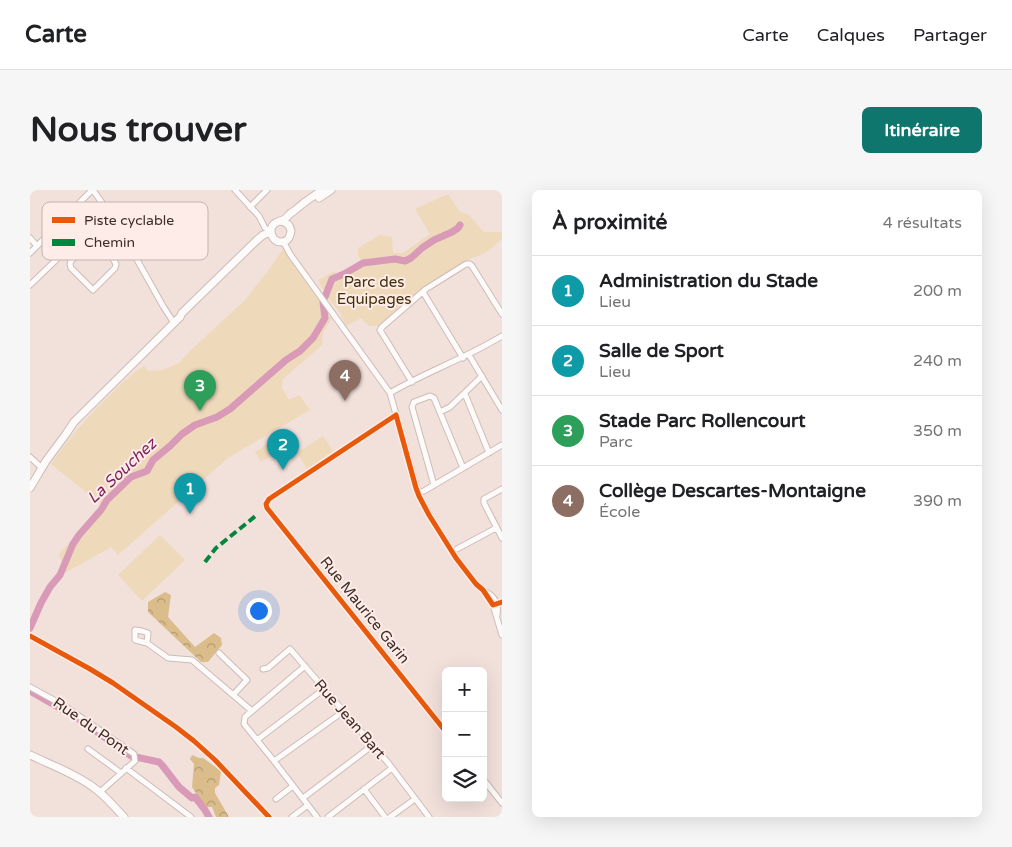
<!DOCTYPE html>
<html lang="fr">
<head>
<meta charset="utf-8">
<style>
	body { margin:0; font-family:"Varela Round",sans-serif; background:#f6f6f6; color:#202124 }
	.controls { position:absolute; right:15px; bottom:15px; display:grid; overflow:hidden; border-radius:8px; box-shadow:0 5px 20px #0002 }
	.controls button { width:45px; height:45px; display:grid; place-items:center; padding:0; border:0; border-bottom:1px solid #e0e0e0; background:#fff; color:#202124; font:25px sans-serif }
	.you { position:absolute; left:228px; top:420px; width:18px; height:18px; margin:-12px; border:4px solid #fff; border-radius:50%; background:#1a73e8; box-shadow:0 0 0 8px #1a73e833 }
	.badge { display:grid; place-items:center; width:32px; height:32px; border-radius:50%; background:#0f766e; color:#fff; font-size:16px; font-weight:700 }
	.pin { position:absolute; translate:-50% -41px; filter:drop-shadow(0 1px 2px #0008) }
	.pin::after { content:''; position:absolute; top:26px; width:18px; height:15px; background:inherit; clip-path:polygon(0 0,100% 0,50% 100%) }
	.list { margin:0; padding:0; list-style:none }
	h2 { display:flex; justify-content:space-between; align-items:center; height:65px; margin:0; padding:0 20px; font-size:21px }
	h2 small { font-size:16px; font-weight:400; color:#757577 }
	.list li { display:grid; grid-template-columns:32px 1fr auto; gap:15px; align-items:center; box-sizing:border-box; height:70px; padding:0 20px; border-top:1px solid #e0e0e0 }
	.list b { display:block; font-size:19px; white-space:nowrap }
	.list p { margin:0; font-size:16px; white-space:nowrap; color:#757577 }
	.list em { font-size:16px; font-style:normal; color:#757577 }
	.icon { flex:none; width:28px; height:28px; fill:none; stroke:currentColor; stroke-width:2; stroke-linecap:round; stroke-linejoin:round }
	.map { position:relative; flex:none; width:472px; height:627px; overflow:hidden; border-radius:8px }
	header { display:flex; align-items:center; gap:30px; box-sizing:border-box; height:70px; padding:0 25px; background:#fff; border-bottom:1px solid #e0e0e0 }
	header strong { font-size:24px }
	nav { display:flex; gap:28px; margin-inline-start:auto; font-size:18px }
	.intro { display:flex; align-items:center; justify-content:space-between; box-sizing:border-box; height:120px; padding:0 30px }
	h1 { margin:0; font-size:35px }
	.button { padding:12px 22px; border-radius:8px; background:#0f766e; color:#fff; font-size:18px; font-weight:700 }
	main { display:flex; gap:30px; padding:0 30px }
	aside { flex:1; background:#fff; border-radius:8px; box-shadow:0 5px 20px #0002 }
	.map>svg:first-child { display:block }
	.green { fill:#eed9bb }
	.forest { fill:url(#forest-crowns) }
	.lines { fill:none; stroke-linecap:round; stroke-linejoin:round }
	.river { stroke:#d89ab7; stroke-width:7 }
	.minor-casing { stroke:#ccbcb8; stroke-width:7 }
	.secondary-casing { stroke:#ccbcb8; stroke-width:9 }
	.minor { stroke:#fdfafa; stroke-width:5 }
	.secondary { stroke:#fdfafa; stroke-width:7 }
	.quiet { stroke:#00873e; stroke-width:4; stroke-dasharray:8 4; stroke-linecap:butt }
	.cycleway-casing { stroke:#fdece7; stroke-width:8 }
	.cycleway { stroke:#e8590c; stroke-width:5 }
	.labels { text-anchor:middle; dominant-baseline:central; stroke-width:4; stroke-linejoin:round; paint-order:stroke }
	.park-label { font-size:15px; fill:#402f09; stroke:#fdece7 }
	.street-label { font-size:15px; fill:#3e2e2a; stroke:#fdece7 }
	.water-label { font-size:16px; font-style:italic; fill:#7d1e59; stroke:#fdece7 }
	.key { fill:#fdece7; stroke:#c4b3ae; stroke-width:1 }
	.key-label { font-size:14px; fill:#3e2e2a }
</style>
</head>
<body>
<header>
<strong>Carte</strong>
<nav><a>Carte</a><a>Calques</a><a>Partager</a></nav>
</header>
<div class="intro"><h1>Nous trouver</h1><a class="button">Itinéraire</a></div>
<main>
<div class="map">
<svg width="472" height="627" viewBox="0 0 472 627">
	<defs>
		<pattern id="forest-crowns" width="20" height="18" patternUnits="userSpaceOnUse" patternTransform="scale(1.25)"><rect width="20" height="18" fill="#dabd8b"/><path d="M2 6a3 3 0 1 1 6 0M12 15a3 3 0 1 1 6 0" fill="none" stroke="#b29a72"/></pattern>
	</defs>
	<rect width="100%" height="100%" fill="#f2e0db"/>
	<path class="green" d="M418,4L430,22L439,25L454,42H472V49L458,61L444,68L443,67L388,102L350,136H339L331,128L316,136L312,128L311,124L298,108L288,90L305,81L307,86L332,72L328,65V58L350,45L362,47L363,63H373L400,44L385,19Z
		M253,59L302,129L293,142L292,155L253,189L252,198L259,210L269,205L280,220L199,267L88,365L81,357L35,383L29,364L73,316L21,274C39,248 59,225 82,203C92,193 102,183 114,176L119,181L132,180L149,173L161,160L214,111L241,77Z
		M293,246L303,261L277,279L267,263Z
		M245,249L252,259L231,272L225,262Z
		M130,345L155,370L112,411L88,385Z"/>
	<path class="forest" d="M135,402L141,405L138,427L165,457L184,443L191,448L192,455L178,472H171L118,422V412Z
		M162,565L169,568H173L191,581L189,595L185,598V603L199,627H186L182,617H175L162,597L164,574L160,569Z"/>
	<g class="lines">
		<path class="river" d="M295,107L302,89L314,84L333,73L365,69L375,71L381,68L392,58L404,50L422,42L428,38L430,35
			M0,438L11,413L20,397L30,385L43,354L49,345L71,320L77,310L101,287L117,281L123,270L140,256L152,244L165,235L187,227L200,219L256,170L270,161L283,148L295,128L293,112
			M0,501L47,528L101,566L129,572L132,575L149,597L162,608L165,607L175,620L179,627"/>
		<g class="minor-casing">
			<path id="minor" d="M63,0L87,34L133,116L144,133
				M205,0L229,26L235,38L241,40
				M220,17L237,0
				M0,48L7,56
				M61,51L75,65L82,67L86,74L85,78L63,100L41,78L40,74L41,71L83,28
				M253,51L260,64L360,203L389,306L405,334L426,368L446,394L453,400L463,415L472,445
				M0,63L62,0
				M0,95L26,70
				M393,102L433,168
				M439,165L472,220
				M382,192L350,140L352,137L396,99L436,74H440L442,76L472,124
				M360,203C396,182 436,168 472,146
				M435,204L459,263
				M410,222L420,217L452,186
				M0,267L12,278
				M404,295L382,217L384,212L400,206L404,208L433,278
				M472,299L454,309V313L472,348
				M388,303L394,301L472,255
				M236,314L237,318L416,542
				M427,359L466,338
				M454,401C465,406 469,413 467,425
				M0,446L60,479L83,493L146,537L164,551L185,570L239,627
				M117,453L118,443L112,441L105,440V450L117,453L138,468L162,470L222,521
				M189,463L217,490L203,505
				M275,476L215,527L214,534L244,571L287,627
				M233,479L238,478L260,459L359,574L399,627
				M0,497L33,515L104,564L105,571L70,602
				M227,550L294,499
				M58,559L91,583
				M244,571L314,521
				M96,578L161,627
				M453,589L472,613
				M334,599L355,627
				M273,608L343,555
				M246,609L263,596
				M262,627L278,615
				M298,627L362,578
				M360,627L385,609"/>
		</g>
		<g class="secondary-casing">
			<path id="secondary" d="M289,8L301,0
				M250,31C257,32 260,35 261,41C260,47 258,52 251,52C242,52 238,40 244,34C247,31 251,31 255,29C258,26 260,23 264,21C273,13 283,6 293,0
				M0,298L16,271L36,244L44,232L150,127L152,123L227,50L233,45L241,42
				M0,565C21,575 44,583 63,597C75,605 84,617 94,627"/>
		</g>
		<use href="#minor" class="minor"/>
		<use href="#secondary" class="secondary"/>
		<path class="quiet" d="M175,372L186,358L228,324"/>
		<g class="cycleway-casing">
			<path id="cycleway" d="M0,446L60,479L83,493L146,537L164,551L185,570L239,627
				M416,542L237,318L236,314L239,309L366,225L386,298L389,306L399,325L426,368L446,394L453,400L463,415L472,412"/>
		</g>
		<use href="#cycleway" class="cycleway"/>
	</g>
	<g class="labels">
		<g class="park-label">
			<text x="344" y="92">Parc des<tspan x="344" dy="17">Equipages</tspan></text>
		</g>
		<g class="street-label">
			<text transform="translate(335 420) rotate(51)">Rue Maurice Garin</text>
			<text transform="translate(320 529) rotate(49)">Rue Jean Bart</text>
			<text transform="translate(61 536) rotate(35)">Rue du Pont</text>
		</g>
		<g class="water-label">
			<text transform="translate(92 281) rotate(-43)">La Souchez</text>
		</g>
	</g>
	<rect x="12" y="12" width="166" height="58" rx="8" class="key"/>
	<rect x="22" y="27" width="23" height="6" fill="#e8590c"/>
	<rect x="22" y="49" width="23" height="7" fill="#00873e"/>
	<g class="key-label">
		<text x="54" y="35">Piste cyclable</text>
		<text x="54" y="57">Chemin</text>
	</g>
</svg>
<div class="controls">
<button>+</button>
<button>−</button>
<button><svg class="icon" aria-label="layers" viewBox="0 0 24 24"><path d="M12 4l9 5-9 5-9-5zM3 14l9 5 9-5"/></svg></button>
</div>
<div class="you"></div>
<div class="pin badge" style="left:160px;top:324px;background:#0f9aa8">1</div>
<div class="pin badge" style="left:253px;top:280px;background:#0f9aa8">2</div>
<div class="pin badge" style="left:170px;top:221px;background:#2e9e5b">3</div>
<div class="pin badge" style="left:315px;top:211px;background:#8d6e63">4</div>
</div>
<aside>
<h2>À proximité<small>4 résultats</small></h2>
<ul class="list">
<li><span class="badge" style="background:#0f9aa8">1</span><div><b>Administration du Stade</b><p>Lieu</p></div><em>200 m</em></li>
<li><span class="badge" style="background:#0f9aa8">2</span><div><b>Salle de Sport</b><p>Lieu</p></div><em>240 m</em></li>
<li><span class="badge" style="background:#2e9e5b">3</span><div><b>Stade Parc Rollencourt</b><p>Parc</p></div><em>350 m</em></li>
<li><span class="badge" style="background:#8d6e63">4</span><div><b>Collège Descartes-Montaigne</b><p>École</p></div><em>390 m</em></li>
</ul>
</aside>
</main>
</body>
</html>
